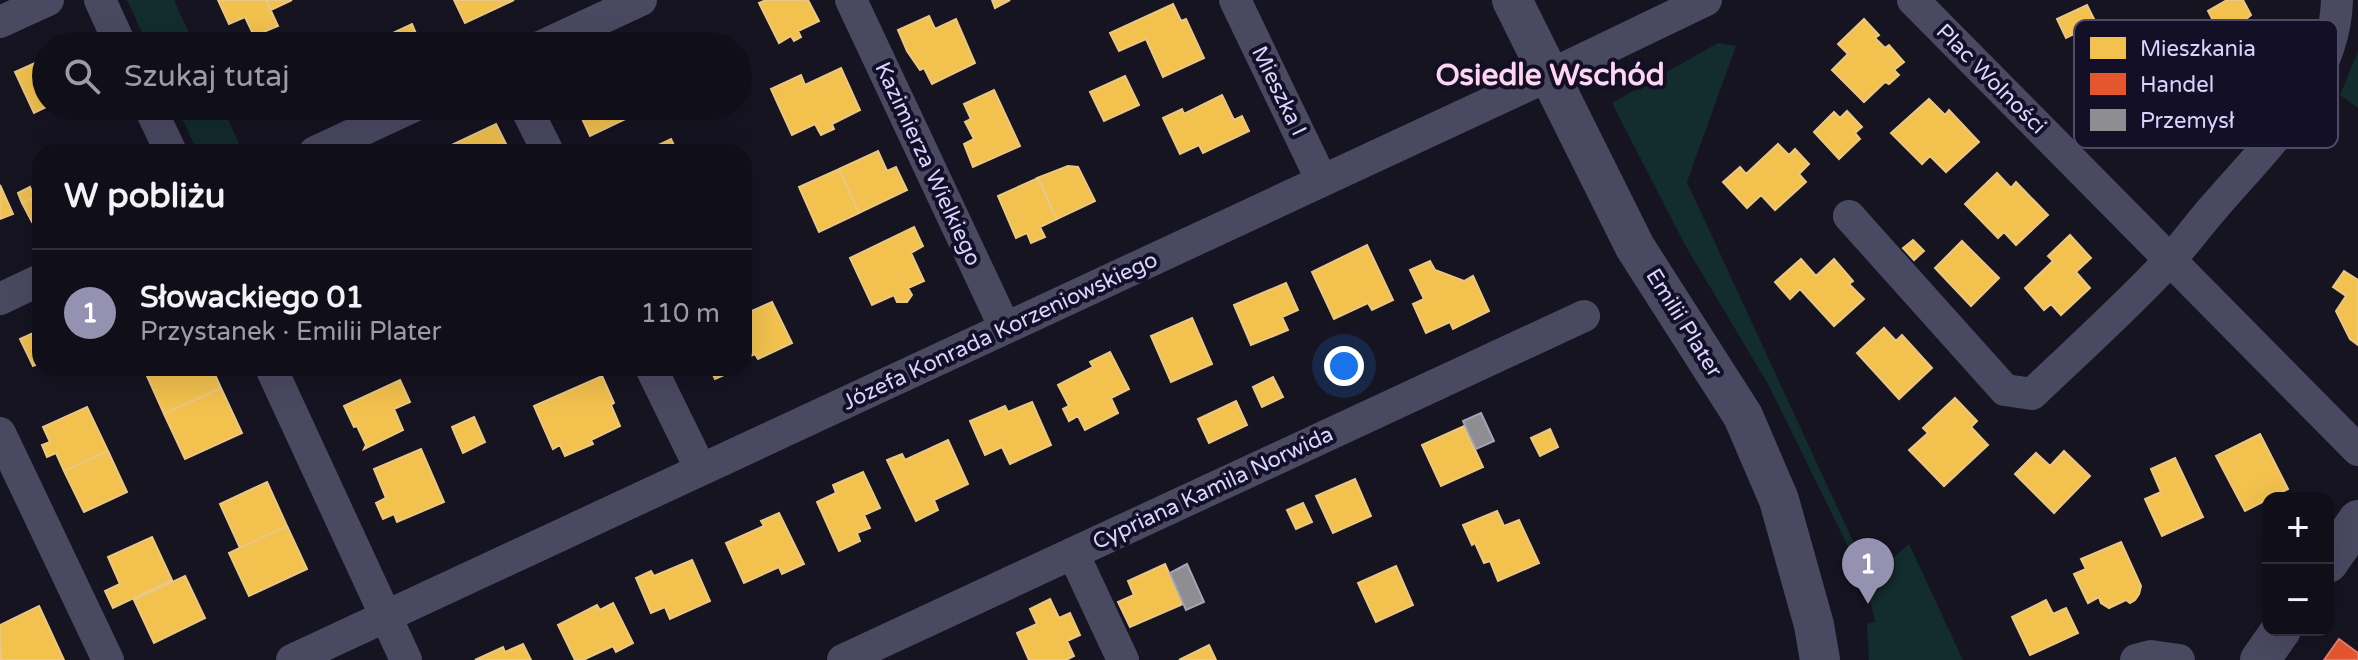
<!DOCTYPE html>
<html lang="pl">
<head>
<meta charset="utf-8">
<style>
	body { margin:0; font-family:"Varela Round",sans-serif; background:#1e1d26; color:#f1f3f6 }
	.controls { position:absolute; right:24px; bottom:24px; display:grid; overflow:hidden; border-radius:16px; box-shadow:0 8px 32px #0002 }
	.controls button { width:72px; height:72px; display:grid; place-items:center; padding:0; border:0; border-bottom:2px solid #302f38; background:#100f19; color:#f1f3f6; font:40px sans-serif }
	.you { position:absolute; left:1344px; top:366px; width:28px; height:28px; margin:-20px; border:6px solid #fff; border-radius:50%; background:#1a73e8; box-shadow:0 0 0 12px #1a73e833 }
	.badge { display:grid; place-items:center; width:52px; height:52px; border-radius:50%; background:#9591b1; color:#fff; font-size:26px; font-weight:700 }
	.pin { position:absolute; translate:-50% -66px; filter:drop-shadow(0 2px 4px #0008) }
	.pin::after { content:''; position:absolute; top:42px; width:28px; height:24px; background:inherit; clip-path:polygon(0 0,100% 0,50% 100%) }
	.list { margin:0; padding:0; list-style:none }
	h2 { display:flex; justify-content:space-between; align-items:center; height:104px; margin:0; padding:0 32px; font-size:34px }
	h2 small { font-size:26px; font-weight:400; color:#9c9ca2 }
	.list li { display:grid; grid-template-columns:52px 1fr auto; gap:24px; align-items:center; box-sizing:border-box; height:128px; padding:0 32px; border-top:2px solid #302f38 }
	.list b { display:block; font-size:30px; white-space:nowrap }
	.list p { margin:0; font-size:26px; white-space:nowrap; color:#9c9ca2 }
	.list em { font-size:26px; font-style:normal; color:#9c9ca2 }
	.icon { flex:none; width:44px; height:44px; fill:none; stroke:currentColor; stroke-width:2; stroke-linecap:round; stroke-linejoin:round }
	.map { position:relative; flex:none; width:2358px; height:660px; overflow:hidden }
	.search { position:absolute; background:#100f19; box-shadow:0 8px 32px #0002; left:32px; top:32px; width:720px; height:88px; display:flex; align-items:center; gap:20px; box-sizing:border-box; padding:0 28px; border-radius:44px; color:#9c9ca2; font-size:30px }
	.panel { position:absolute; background:#100f19; box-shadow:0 8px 32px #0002; left:32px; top:144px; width:720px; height:232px; border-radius:24px }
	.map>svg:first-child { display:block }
	.green { fill:#132c2d }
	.homes { fill:#f2c14e; stroke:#eac783; stroke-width:2 }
	.shops { fill:#e4572e; stroke:#e17c6d; stroke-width:2 }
	.industry { fill:#8d8d92; stroke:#a4a2b3; stroke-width:2 }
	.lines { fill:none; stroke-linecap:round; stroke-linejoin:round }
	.minor { stroke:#4a4962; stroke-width:32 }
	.tertiary { stroke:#4a4962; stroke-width:40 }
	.labels { text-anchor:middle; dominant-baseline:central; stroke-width:8; stroke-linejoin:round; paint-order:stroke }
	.street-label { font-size:22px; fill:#d9d4ff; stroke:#130f26 }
	.district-label { font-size:30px; font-weight:bold; fill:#ffd6f0; stroke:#130f26 }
	.key { fill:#130f26; stroke:#4e4a67; stroke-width:2 }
	.key-label { font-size:22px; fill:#d9d4ff }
</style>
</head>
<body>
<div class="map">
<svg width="2358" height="660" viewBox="0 0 2358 660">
	<rect width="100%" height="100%" fill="#161421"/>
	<path class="green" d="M127,0H174L195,46H148Z
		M1718,43L1736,46L1687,182L1870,578L1909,544L1963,660H1869L1867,624L1875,622L1867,585L1768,384L1685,245L1612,103Z
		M2358,51V108L2340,95Z
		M176,106H222L243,152H198Z"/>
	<path class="homes" d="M218,0H266L278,26L254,36L245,17L229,24Z
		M266,0H292L271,10Z
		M454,0H514L465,23Z
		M766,0H808L819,21L798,31L801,37L794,41L791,36L779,43L759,3Z
		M992,0H1010L995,8Z
		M2227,0H2243L2251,15L2245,20L2254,41L2248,43L2258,65L2219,85L2197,42L2218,30L2208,11Z
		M1173,4L1181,21L1186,19L1204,58L1163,77L1146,39L1119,51L1110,33Z
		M2087,5L2096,23L2066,38L2057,19Z
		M929,16L935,29L956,19L975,63L932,84L924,68L920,70L907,51L898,30Z
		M1864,19L1879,35L1875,38L1885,48L1889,45L1904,62L1894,70L1899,75L1889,84L1885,82L1864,102L1832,70L1848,54L1838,44Z
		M412,24L421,46H365Z
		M46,58V106H48L34,113L15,72Z
		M841,68L860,110L832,124L834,129L821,135L815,124L792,135L771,89L801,75L805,85Z
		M1125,76L1139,105L1104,121L1090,92Z
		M994,90L1020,146L973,167L964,144L974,139L965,122L971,119L964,104Z
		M1222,95L1234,120L1242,116L1249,131L1203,153L1199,145L1180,154L1163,118L1182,109L1184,114Z
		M1929,99L1945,115L1949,110L1979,142L1946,172L1930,156L1922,164L1891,133Z
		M573,106H637L640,112L590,136L580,114L577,116Z
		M1847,111L1862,127L1855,133L1860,139L1839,159L1814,132L1834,112L1840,118Z
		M496,124L510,152H437Z
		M671,139L677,152H651L650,149Z
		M1778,144L1789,155L1795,149L1809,164L1799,174L1806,182L1775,210L1761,195L1747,208L1723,182L1740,167L1746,174Z
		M878,151L887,171L896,167L907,190L859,213L839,169Z
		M1068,166L1078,167L1095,201L1057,219L1037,178Z
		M839,169L859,213L819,232L799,187Z
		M1997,173L2011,188L2016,182L2048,215L2016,245L2004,232L1998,238L1965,204Z
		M1038,178L1057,219L1040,227L1045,237L1031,243L1027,233L1016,238L998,196Z
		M0,185L13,214L0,219Z
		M30,187L34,197L22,203L18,193Z
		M40,194V218L32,222L22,203Z
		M914,227L923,246L911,253L924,281L908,288L912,295L907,302H897L894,295L872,305L850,258Z
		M2070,235L2091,258L2076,272L2090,288L2061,315L2051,304L2044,310L2025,288L2053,261L2048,256Z
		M1913,240L1924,251L1914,260L1903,248Z
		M1962,241L1999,278L1971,306L1935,268Z
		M1367,245L1393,300L1372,310L1368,303L1334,319L1312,272Z
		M1801,259L1816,276L1834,259L1853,281L1849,284L1864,299L1834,326L1800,289L1790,299L1775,282Z
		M1430,261L1435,270L1464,281L1473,276L1489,311L1453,329L1450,322L1426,333L1413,304L1424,299L1410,270Z
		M2344,271L2358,280V345L2350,339L2336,311L2346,296L2333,287Z
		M1286,283L1298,310L1282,317L1288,330L1251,345L1234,305Z
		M772,302L792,343L758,359L755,354L744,359V321L749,318L747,313Z
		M1192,318L1212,364L1171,382L1151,336Z
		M1884,328L1896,341L1902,335L1932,368L1899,399L1857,353Z
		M40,330V363L33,366L20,339Z
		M1110,352L1129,389L1111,398L1118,413L1085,430L1078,416L1069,421L1063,409L1069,406L1058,385L1093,367L1090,362Z
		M164,368H212L221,388L164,414L147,376Z
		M710,368H740L715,379Z
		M602,376L614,403L611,405L620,426L591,440L593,444L565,456L560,445L553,449L534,406Z
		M1273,377L1283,397L1262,407L1253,387Z
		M400,380L410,402L394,409L403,430L364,449L366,445L357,426L354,427L344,406Z
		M221,388L242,433L185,459L164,414Z
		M1955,398L1977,421L1971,427L1988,445L1944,486L1909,450L1928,433L1923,428Z
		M1236,401L1247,425L1209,443L1198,419Z
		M1032,402L1051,445L1010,464L1002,447L985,455L970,421L1005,406L1008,412Z
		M87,407L108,451L64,471L56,453L47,457L42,445L50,442L43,427Z
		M474,417L485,442L463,453L452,427Z
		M1464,426L1483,467L1441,486L1422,445Z
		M1550,429L1558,447L1540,456L1531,438Z
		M2260,434L2288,489L2245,511L2216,456Z
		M948,440L968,484L934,500L938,510L916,521L887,460L902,454L905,460Z
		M421,449L444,502L397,522L394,514L383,519L376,503L386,498L374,469Z
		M108,451L127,492L84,512L64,471Z
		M2064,451L2090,476L2054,513L2015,474L2036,453L2050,466Z
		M2175,458L2203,517L2162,536L2145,499L2161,492L2151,469Z
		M863,472L880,508L864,515L870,528L857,533L860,541L839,551L817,502L836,493L833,485Z
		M1355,479L1371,516L1333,533L1316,496Z
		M267,482L287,526L240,548L220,504Z
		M1303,503L1312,522L1296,529L1287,510Z
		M1497,511L1504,526L1519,520L1539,563L1498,581L1490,561L1484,563L1475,543L1472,545L1463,525Z
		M779,513L804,564L782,574L779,567L744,583L726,543L764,526L761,521Z
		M287,526L307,569L249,596L229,553Z
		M152,537L172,580L113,608L105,591L120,584L108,557Z
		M2121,542L2141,586L2139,594L2135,600L2130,603L2126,600L2109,608L2101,603L2099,597L2088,603L2074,574L2086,569L2081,559Z
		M692,560L710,601L670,619L665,607L651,613L636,578L651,571L654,576Z
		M1165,564L1183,604L1130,627L1118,602L1134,595L1128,581Z
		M1396,566L1413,605L1376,622L1358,583Z
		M185,576L205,618L154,643L134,600Z
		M1050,599L1059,618L1070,613L1080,635L1067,641L1074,656L1066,660H1029L1017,633L1037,624L1030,609Z
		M2046,600L2053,614L2066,608L2078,633L2030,655L2012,617Z
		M613,603L633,643L616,652L613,646L583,660H575L558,625L597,605L600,610Z
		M39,606L64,660H1L0,625Z
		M523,644L531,660H475L503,647L505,652Z
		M1209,645L1216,660H1179Z"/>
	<path class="shops" d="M2339,639L2358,653V660H2324Z"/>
	<path class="industry" d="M1481,413L1494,441L1476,449L1463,421Z
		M1187,564L1204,602L1186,610L1170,573Z"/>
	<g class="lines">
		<path class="minor" d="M100,0L121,46
			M851,0L1005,328
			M1235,0L1322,181
			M1913,0L2358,450
			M0,22L48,0
			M542,46L641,0
			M149,106L171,152
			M525,106L548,152
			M315,152L414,106
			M1849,216L2005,390L2032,394C2078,350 2125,308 2168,262C2185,244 2199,224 2215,206C2266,147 2335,83 2337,0
			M0,299L40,280
			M271,368L406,660
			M651,368L701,470
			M0,433L108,660
			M1073,553L1123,660
			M292,660L1550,75L1706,0
			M843,660L1584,316
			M2136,660L2151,656L2179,660"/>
		<path class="tertiary" d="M1512,0L1635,247L1743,416L1779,500L1814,625L1820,660
			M2328,563L2358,520
			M2260,660L2281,630"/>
	</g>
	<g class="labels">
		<g class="street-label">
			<text transform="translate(1991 79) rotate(45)">Plac Wolności</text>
			<text transform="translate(1279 91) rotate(64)">Mieszka I</text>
			<text transform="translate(928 164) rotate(65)">Kazimierza Wielkiego</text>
			<text transform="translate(1684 323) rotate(58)">Emilii Plater</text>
			<text transform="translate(1000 331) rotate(-25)">Józefa Konrada Korzeniowskiego</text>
			<text transform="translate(1213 488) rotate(-25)">Cypriana Kamila Norwida</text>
		</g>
		<g class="district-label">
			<text x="1550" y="75">Osiedle Wschód</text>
		</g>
	</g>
	<rect x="2074" y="20" width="264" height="128" rx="12" class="key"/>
	<rect x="2090" y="37" width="36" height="22" fill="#f2c14e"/>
	<rect x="2090" y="73" width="36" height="22" fill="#e4572e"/>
	<rect x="2090" y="109" width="36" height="22" fill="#8d8d92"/>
	<g class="key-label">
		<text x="2140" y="56">Mieszkania</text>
		<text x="2140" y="92">Handel</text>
		<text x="2140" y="128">Przemysł</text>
	</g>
</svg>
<div class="controls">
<button>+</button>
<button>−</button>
</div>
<div class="you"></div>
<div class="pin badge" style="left:1868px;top:604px">1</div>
<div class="search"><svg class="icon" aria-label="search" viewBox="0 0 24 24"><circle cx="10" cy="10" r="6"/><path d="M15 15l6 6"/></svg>Szukaj tutaj</div>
<section class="panel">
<h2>W pobliżu<small></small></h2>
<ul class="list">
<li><span class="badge">1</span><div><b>Słowackiego 01</b><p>Przystanek · Emilii Plater</p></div><em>110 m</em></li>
</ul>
</section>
</div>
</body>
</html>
